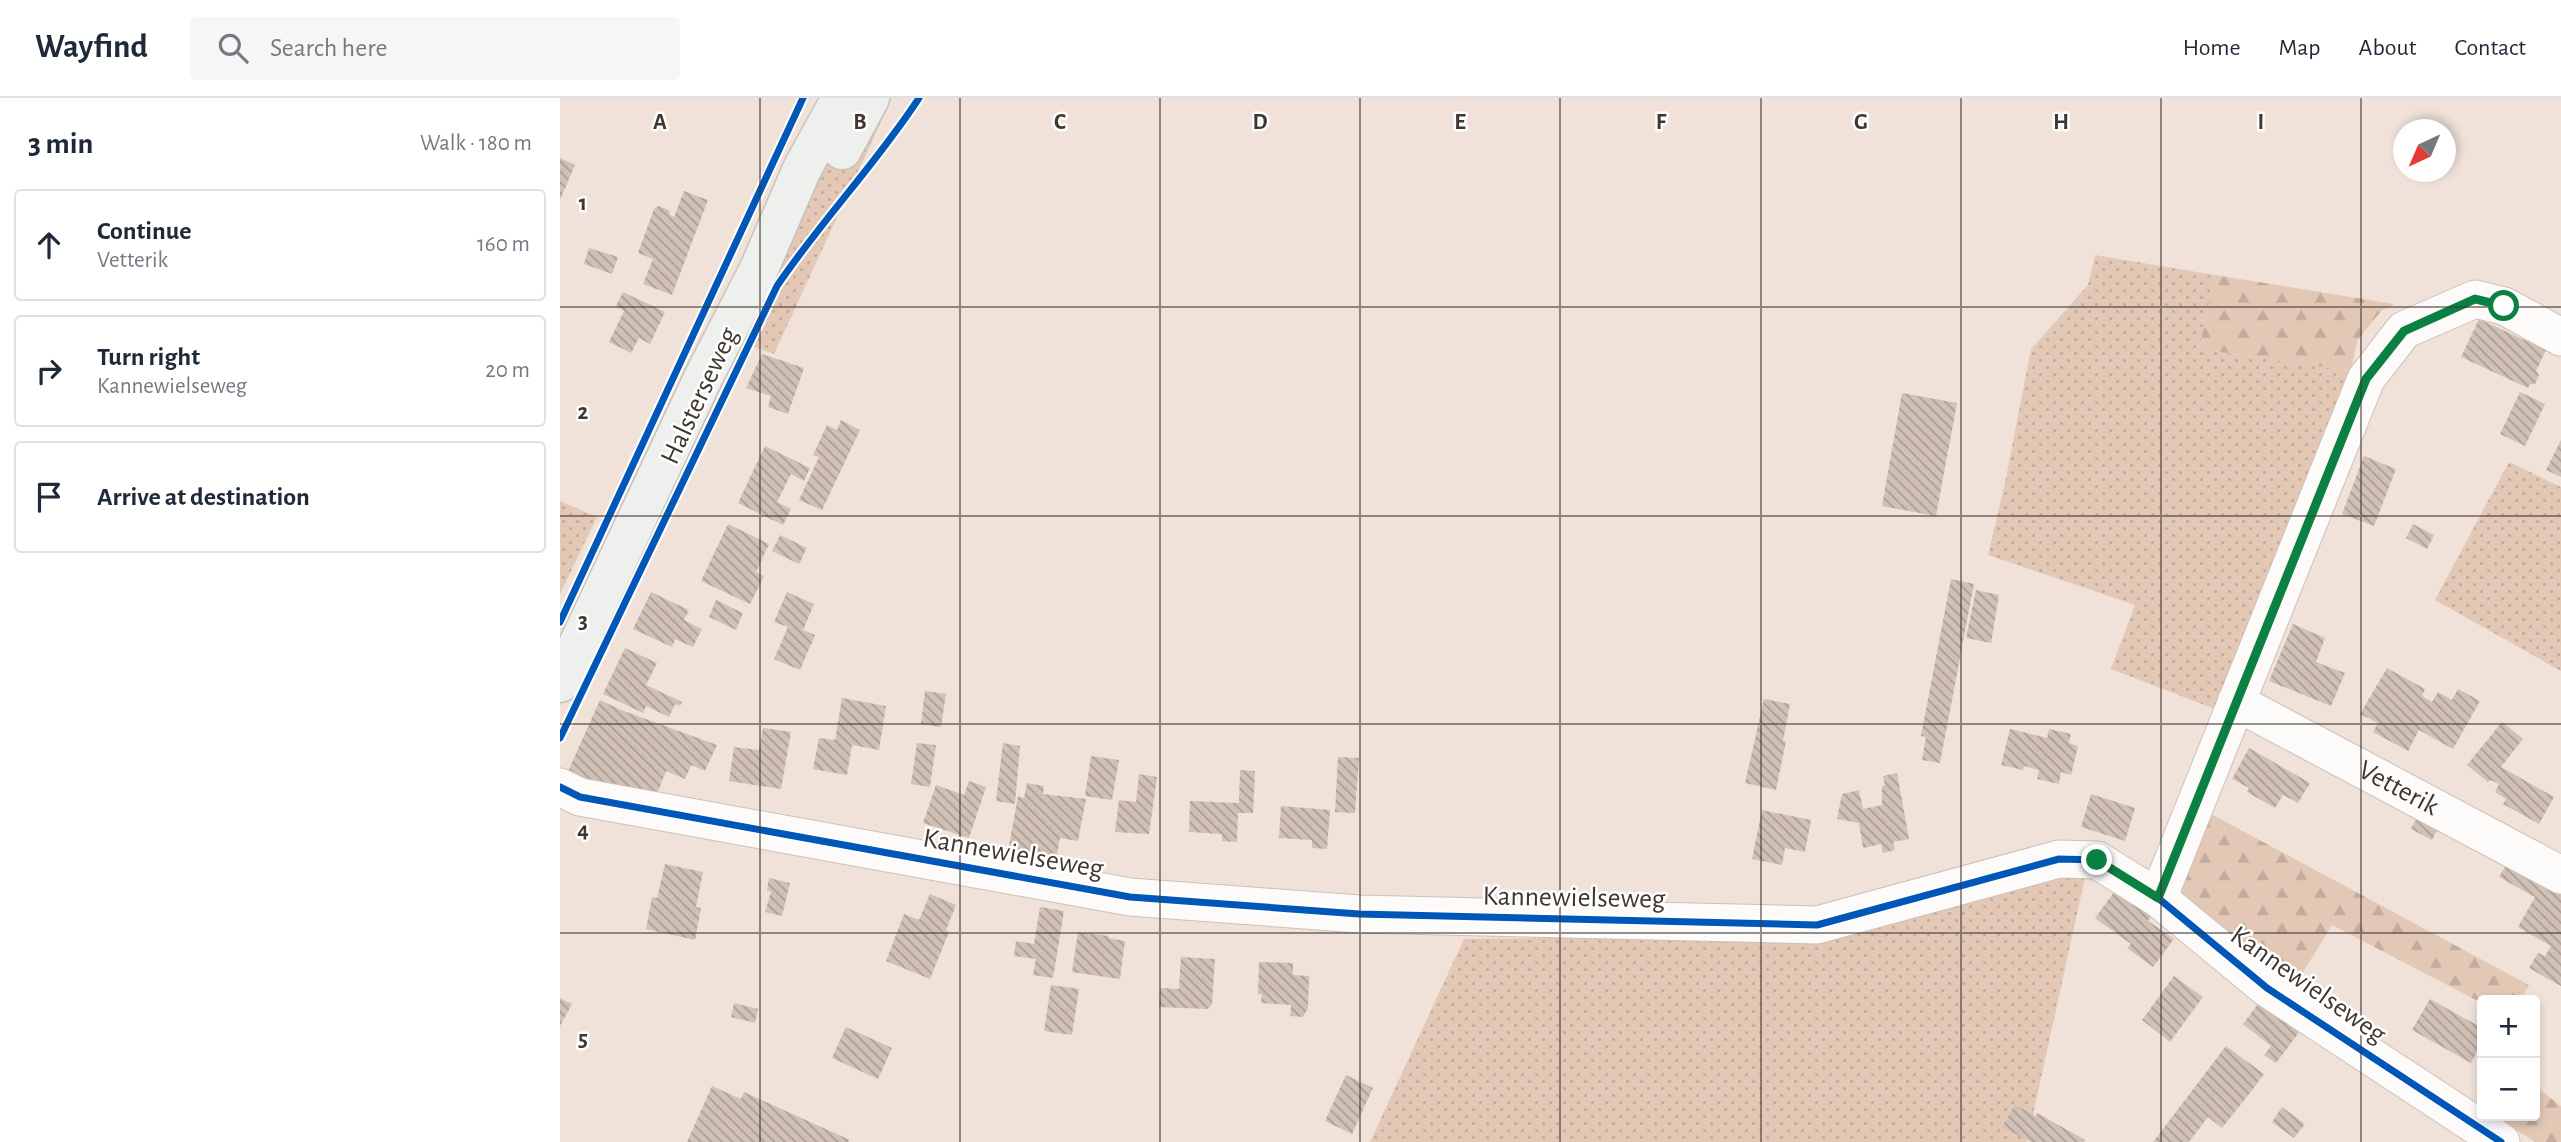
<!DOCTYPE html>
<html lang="en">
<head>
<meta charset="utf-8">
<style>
	body { margin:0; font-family:"Alegreya Sans",sans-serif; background:#f6f6f7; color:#1f2937 }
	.controls { position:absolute; right:21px; bottom:21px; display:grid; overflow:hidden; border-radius:7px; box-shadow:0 4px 10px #0003 }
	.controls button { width:63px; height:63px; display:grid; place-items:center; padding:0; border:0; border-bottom:2px solid #e0e1e3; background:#fff; color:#1f2937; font:35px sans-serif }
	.compass { position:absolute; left:1833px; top:21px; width:63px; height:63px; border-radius:50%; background:#fff; box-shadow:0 4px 10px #0003; rotate:224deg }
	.stop { position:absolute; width:21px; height:21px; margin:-16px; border:5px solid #0b8043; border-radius:50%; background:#fff }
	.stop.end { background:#0b8043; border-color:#fff; box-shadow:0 2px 7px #0008 }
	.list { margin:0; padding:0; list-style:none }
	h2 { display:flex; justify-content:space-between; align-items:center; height:91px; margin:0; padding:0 28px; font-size:30px }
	h2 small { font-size:23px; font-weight:400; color:#747a83 }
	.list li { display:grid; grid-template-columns:46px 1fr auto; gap:21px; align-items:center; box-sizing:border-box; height:112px; margin:0 14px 14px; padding:0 14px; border:2px solid #e0e1e3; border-radius:7px }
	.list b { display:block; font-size:26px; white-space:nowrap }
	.list p { margin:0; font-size:23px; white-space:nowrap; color:#747a83 }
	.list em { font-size:23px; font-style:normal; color:#747a83 }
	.icon { flex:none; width:38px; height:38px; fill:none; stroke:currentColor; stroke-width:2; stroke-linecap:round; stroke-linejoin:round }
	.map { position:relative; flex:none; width:2001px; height:1044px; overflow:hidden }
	header { display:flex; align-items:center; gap:42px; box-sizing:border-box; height:98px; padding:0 35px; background:#fff; border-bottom:2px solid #e0e1e3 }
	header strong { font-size:33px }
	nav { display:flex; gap:38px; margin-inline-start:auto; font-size:24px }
	.search { width:490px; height:63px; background:#f6f6f7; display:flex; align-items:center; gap:18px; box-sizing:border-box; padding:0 24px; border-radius:7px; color:#747a83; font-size:26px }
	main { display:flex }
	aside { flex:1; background:#fff }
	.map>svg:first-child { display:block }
	.grass { fill:url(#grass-dots) }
	.forest { fill:url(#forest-firs) }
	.building { fill:url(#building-back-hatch) }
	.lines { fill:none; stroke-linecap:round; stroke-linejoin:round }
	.minor-casing { stroke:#cbc1b9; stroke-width:39 }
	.secondary-casing { stroke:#cbc1b9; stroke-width:41 }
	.minor { stroke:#fdfbf9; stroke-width:37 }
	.secondary { stroke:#edf0ed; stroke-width:38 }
	.cycleway-casing { stroke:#fff; stroke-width:11 }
	.cycleway { stroke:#0057b8; stroke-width:7 }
	.route { stroke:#0b8043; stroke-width:9 }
	.grid { fill:none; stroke:#403730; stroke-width:2; stroke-opacity:0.55 }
	.labels { text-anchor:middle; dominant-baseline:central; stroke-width:5; stroke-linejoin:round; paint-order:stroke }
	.street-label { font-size:28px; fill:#403730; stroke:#fff }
	.grid-label { font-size:23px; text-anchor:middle; font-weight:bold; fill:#403730; stroke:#fff; stroke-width:5; stroke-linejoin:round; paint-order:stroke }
</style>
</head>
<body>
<header>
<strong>Wayfind</strong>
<div class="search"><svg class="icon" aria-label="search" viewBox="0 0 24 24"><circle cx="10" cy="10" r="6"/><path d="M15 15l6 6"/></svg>Search here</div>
<nav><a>Home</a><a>Map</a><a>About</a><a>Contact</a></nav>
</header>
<main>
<aside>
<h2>3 min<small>Walk · 180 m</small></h2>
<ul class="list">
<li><svg class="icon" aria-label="ahead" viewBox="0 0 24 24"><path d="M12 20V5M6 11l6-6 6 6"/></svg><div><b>Continue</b><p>Vetterik</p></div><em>160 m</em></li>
<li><svg class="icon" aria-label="right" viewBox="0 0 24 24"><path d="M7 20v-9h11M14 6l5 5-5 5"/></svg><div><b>Turn right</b><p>Kannewielseweg</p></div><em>20 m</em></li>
<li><svg class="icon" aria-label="arrive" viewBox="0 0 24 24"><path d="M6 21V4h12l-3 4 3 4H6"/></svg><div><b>Arrive at destination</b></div></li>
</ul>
</aside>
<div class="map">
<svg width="2001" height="1044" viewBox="0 0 2001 1044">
	<defs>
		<pattern id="grass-dots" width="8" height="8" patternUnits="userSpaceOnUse" patternTransform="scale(1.75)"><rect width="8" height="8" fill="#e3c8b6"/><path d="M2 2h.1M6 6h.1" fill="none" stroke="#c4ac9d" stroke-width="1.8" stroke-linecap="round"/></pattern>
		<pattern id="forest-firs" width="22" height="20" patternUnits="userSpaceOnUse" patternTransform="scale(1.75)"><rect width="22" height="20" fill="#e3c8b6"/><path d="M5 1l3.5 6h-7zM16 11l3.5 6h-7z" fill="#c4ac9d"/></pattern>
		<pattern id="building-back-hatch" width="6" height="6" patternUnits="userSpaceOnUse" patternTransform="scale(1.75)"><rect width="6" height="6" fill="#d1c0b5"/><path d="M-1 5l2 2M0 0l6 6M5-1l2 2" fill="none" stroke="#ab9d94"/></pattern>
	</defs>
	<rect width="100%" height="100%" fill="#f0e2d9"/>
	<path class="grass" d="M298,0H332L214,256L180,244Z
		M1535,157L1655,177L1639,251L1791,273L1660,613L1551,571L1575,507L1428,457L1445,385L1471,251L1528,187Z
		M1949,364L2001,389V573L1875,502Z
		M0,403L37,419L0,496Z
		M1473,773L1526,775L1467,1044H810L904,841L1084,839Z"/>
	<path class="forest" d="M1655,177L1834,206L1821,213L1797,243L1791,273L1639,251Z
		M1651,716L1969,887L1961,902H1922V905L1772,827L1734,889L1621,794Z
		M1975,988L2001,1008V1044H1975L1935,1018H1975Z"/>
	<path class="building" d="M0,60L15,67L0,102Z
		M124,93L148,102L112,197L83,186L93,161L78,155L94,111L98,108L109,112L110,117L114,119Z
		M29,150L58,159L52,176L24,166Z
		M63,194L105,214L90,246L79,240L71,255L49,244L64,213L56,208Z
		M1919,221L1986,252L1976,273L1979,277L1975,286H1970L1968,290L1901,259Z
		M202,256L244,270L228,316L208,309L211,298L186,290Z
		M1960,294L1985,306L1965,348L1940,336Z
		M1342,295L1397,305L1376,418L1322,408Z
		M281,322L300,332L262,412L239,402L259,359L253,357L267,327L277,332Z
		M2001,342V379L1986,372Z
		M205,348L250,370L244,383L231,376L217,404L231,411L223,427L178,405Z
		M1804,358L1836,371L1814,428L1782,416Z
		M168,426L209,446L196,474L204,478L190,506L141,483Z
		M1853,426L1874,437L1867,451L1846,440Z
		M220,437L247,450L239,466L212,453Z
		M1391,481L1414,486L1380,665L1362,662L1366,639L1361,638Z
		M1416,492L1439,497L1431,545L1406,540Z
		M91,494L129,512L124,522L142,531L133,549L115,541L112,549L73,531Z
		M227,494L254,506L243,532L255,537L240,572L214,561L228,529L214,524Z
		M156,502L183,515L176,532L149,519Z
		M1733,526L1765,540L1756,564L1785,575L1771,608L1709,583Z
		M65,550L97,565L86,587L122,604L120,608L115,606L109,619L86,608L83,615L43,596Z
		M1827,570L1865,591L1862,598L1872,604L1878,594L1892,602L1898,591L1920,603L1893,651L1859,632L1848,653L1813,634L1818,625L1800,616Z
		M365,593L386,596L381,629L361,626Z
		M282,600L326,608L319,652L292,647L287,677L253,671L259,640L275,642Z
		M1204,601L1230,606L1223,643H1226L1216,692L1185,685Z
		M40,602L61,612L157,647L145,673L131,667L125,681L106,673L97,696L6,678Z
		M1942,624L1963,641L1941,669L1994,699L1979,726L1943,706L1946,701L1935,694L1939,686L1930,682L1928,684L1907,667Z
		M203,630L231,634L221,691L169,683L174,649L199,652Z
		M1450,631L1487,640L1489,631L1511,636L1509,645L1518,648L1511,677L1501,674L1499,686L1477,681L1479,672L1464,668L1463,672L1441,667Z
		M357,645L376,647L370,689L351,686Z
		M443,645L460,648L455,706L436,703Z
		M1689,650L1750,685L1738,705L1723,697L1715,710L1687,694L1689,690L1672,681Z
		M531,658L559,662L552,702L525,698Z
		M778,659L799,660L795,715L775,714Z
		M680,672L695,673L693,715H678L677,744L662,743V736L629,734L630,703L679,705Z
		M1337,675L1349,741L1333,744L1335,752L1323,755L1321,746L1303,750L1299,725L1277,721L1282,696L1299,692L1303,711L1322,707V688H1325L1323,678Z
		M579,676L597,679L589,736L555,734L559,702L576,704Z
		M409,683L426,689L409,740L363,725L376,687L404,697Z
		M467,685L484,688L483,696L526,701L518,743L500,740L496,762L448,753L458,698L464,700Z
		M1531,696L1575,710L1565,743L1521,729Z
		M721,708L770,712L767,751L752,750V742L719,740Z
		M1862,709L1884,719L1872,742L1851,731Z
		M1202,712L1251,722L1245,754L1225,750L1222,767L1192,761Z
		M1950,761L2001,790V888L1969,870L1978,855L1985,858L1991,848L1958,829L1975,799L1939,779Z
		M105,766L143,774L136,809L141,810L135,842L86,831L92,799L97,800Z
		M209,780L230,785L222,818L205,814L211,794L207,792Z
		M1557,790L1593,816L1588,823L1614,841L1593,869L1567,850L1571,846L1535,820Z
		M370,796L396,807L386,832L389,834L370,881L326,863L344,816L359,822Z
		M480,809L504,813L493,880L473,877L476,861L454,858L456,843L474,846Z
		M518,834L549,838L548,840L565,843L560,881L512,874Z
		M621,859L655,861L652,906L648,911L599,909L600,890L619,891Z
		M699,864L733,865V877L749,878L748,910L743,919L730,918L731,907L701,905L702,896H698Z
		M1614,878L1643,899L1610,944L1582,922Z
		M491,887L519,891L512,937L484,933Z
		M1704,898L1744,928L1716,965L1704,957L1711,948L1683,926Z
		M0,900L12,906L0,928Z
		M1870,901L1922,930V944L1911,965L1852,932Z
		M174,905L198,911L195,925L171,919Z
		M286,929L332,950L318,981L272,960Z
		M1666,948L1704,976L1690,995L1662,1030L1648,1019L1629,1044H1593Z
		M786,977L813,990L792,1036L765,1023Z
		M152,988L181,1001L184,994L290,1042L288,1044H127Z
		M1455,1007L1476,1018L1477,1015L1525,1042L1524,1044H1471L1442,1029Z
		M1722,1009L1745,1026L1734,1040L1712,1024Z"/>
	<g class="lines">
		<g class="minor-casing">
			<g id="minor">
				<path id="s1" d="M1676,604L2001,777"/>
				<path d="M0,689L20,699L570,799L799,816L1257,827L1499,761L1537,762L1598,800L1707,890L1941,1044"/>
				<path d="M1598,800L1806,281L1844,232L1915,201L1944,208L2001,239"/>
			</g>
		</g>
		<g class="secondary-casing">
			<path id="secondary" d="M282,52L310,0
				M0,585L144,278L199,171L242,71L281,0"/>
		</g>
		<use href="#minor" class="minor"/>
		<use href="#secondary" class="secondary"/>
		<g class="cycleway-casing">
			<path id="cycleway" d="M0,524L243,0
				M0,640L217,188C261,123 316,66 359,0
				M0,689L20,699L570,799L799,816L1257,827L1499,761L1537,762L1598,800L1707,890L1941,1044"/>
		</g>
		<use href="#cycleway" class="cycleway"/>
	</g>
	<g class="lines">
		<path class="route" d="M1537,762L1598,800L1806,281L1844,233L1915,201L1944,208"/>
	</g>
	<path class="grid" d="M200,0V1044M400,0V1044M600,0V1044M800,0V1044M1000,0V1044M1201,0V1044M1401,0V1044M1601,0V1044M1801,0V1044M0,209H2001M0,418H2001M0,626H2001M0,835H2001"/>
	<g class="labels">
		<g class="street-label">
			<text transform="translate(140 298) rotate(-65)">Halsterseweg</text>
			<text stroke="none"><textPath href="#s1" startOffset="184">Vetterik</textPath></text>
			<text transform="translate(453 756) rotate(10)">Kannewielseweg</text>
			<text transform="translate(1014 800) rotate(1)">Kannewielseweg</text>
			<text transform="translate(1748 887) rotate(35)">Kannewielseweg</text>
		</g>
	</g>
	<g class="grid-label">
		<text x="100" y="31">A</text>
		<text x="300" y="31">B</text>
		<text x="500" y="31">C</text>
		<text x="700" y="31">D</text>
		<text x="900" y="31">E</text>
		<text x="1101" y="31">F</text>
		<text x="1301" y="31">G</text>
		<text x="1501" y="31">H</text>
		<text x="1701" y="31">I</text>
		<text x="23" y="112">1</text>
		<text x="23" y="321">2</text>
		<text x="23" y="530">3</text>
		<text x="23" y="739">4</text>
		<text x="23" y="948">5</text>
	</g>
</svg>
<div class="controls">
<button>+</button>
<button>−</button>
</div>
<svg class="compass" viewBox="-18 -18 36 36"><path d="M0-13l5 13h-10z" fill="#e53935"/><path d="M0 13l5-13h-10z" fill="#747a83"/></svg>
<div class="stop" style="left:1944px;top:208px"></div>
<div class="stop end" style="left:1537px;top:762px"></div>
</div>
</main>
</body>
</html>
